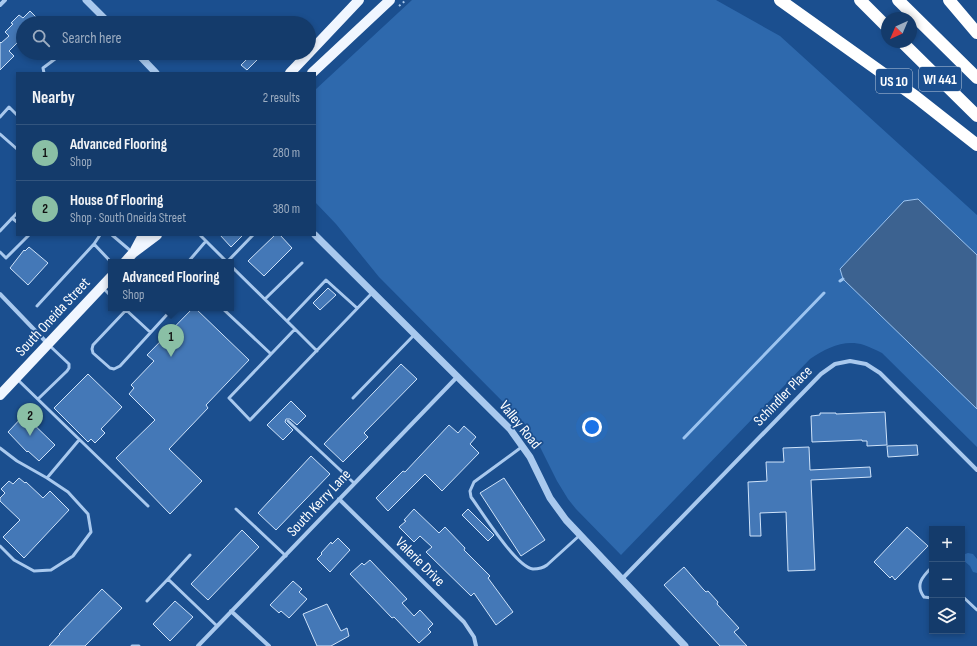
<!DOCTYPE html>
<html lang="en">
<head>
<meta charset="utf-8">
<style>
	body { margin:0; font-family:"Sofia Sans Condensed",sans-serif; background:#214673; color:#f1f3f6 }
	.controls { position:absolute; right:12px; bottom:12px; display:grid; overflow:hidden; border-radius:0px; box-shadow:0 2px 6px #0003 }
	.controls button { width:36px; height:36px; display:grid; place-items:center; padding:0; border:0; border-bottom:1px solid #33557e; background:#143b6b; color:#f1f3f6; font:20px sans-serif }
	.compass { position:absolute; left:881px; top:12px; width:36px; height:36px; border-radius:50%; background:#143b6b; box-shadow:0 2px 6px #0003; rotate:224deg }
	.you { position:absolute; left:592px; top:427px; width:14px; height:14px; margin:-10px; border:3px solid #fff; border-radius:50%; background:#1a73e8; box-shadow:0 0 0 6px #1a73e833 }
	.badge { display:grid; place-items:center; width:26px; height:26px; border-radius:50%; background:#8abfa5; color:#111; font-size:13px; font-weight:700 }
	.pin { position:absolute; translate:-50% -33px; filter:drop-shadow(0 1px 2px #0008) }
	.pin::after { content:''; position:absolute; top:21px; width:14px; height:12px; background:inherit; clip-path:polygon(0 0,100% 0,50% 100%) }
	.popup { position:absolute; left:108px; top:259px; width:126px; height:52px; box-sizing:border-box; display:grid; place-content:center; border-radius:0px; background:#143b6b; filter:drop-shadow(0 1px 3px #0005); font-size:13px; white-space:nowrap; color:#9dadc1 }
	.popup b { font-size:15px; color:#f1f3f6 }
	.popup::after { content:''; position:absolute; left:50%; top:100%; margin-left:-8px; border:8px solid transparent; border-top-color:#143b6b }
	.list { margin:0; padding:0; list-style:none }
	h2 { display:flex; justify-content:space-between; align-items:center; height:52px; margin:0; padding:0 16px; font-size:17px }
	h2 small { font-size:13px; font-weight:400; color:#9dadc1 }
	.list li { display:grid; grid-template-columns:26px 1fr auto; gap:12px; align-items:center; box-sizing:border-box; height:56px; padding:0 16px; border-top:1px solid #33557e }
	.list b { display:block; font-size:15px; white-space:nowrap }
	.list p { margin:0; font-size:13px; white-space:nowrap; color:#9dadc1 }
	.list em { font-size:13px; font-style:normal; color:#9dadc1 }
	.icon { flex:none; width:22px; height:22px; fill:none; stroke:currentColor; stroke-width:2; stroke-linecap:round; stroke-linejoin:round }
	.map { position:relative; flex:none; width:977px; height:646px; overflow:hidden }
	.search { position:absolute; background:#143b6b; box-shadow:0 2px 6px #0003; left:16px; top:16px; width:300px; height:44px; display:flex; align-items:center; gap:10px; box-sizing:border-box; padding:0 14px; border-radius:22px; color:#9dadc1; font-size:15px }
	.panel { position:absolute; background:#143b6b; box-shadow:0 2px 6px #0003; left:16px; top:72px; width:300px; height:164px; border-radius:0px }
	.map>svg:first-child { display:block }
	.green { fill:#2e69ad }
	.water { fill:#3c6290; stroke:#9cc4f0 }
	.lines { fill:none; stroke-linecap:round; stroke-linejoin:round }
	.stream { stroke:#9cc4f0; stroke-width:3 }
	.building { fill:#4478b7; stroke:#cfe3fa }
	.path { stroke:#a9c9ee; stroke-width:2; stroke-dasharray:2 3; stroke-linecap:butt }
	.service { stroke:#a9c9ee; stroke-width:3 }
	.minor { stroke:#a9c9ee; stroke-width:4 }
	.tertiary { stroke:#a9c9ee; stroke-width:7 }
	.primary { stroke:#f0f6ff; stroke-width:10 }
	.motorway { stroke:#fff; stroke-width:12 }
	.labels { text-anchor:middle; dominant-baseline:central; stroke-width:3.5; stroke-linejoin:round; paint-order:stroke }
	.shield { fill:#1b4f8f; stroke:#bbcadd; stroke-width:1 }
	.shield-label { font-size:14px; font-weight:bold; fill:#fff }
	.street-label { font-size:15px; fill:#fff; stroke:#1b4f8f }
</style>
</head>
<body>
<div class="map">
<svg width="977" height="646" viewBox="0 0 977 646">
	<rect width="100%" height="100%" fill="#1b4f8f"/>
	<path class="green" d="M412,0H716L780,36L977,215V447L882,353C876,350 870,347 864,345C844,339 827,348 810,359L621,555L576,509L568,499L557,481L537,441L525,424L379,277L336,224L315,202V90Z
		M968,553L973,554L977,559V573L973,572L970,566L963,560L965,554Z"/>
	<path class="water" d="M918,199L977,255V409L843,279L840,269L904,201Z"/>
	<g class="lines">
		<path class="stream" d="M840,281L843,279
			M684,438L824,293"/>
	</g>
	<path class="building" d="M30,11L42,23H23V37L9,51L14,56L0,70V42L1,43L9,36L5,32L13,24L11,23L19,15L23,18Z
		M253,53H264L247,70L241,65Z
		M220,235H243L231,247Z
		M275,235H280L292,248L264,276L248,261Z
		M29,247L48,263L28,285L10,268L24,250L25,251Z
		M328,288L336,295L320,310L313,303Z
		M193,308H195L249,360L206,405L208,408L169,449L202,481L170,514L116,458L155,420L129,394L134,388L131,385L154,361L147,355Z
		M401,364L417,379L364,433L368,437L343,462L324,444Z
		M88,374L122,407L101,429L105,433L95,443L91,439L88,442L54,408Z
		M291,401L306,416L297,425L290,419H286L285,422L293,430L283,440L267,425Z
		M885,412L887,445L867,446V441H862V440L812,442L811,416L820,415V413H836V414Z
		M24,415L55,445L39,461L28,451L27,452L8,432Z
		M449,425L458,433L464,426L476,437L470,444L479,453L442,491L425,474L388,511L376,498L403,471L405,472Z
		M917,445L918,455L888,457L887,446Z
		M809,447L810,470L870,467L871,477L811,480L815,570L788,571L786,512L760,513L761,536H750L748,482L767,481L766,462H784L783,448Z
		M311,456L330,474L276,530L258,513Z
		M19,478L25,483L26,482L43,498L50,491L69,510L24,558L3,537L20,520L0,501V498L5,493L1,489L9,481L13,484Z
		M504,478L545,540L521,556L480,493Z
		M414,509L439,533L445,527L465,548L464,550L490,576L488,578L513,612L496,625L474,593L471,596L426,552L432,547L420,536L414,542L399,527L406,521L404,520Z
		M468,509L494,535L488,541L462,515Z
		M907,527L928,546L895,580L892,576L890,578L874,562Z
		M242,530L259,547L208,600L191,584Z
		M338,538L350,550L330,572L317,559L322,554L321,553L331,542L332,544Z
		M370,560L407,599L402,603L414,616L420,610L433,624L428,629L431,632L419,643L394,617L392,618L350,574L362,563L364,565Z
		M684,567L703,589L706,592L708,591L718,602L717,604L739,628L734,632L747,646H720L664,585Z
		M293,581L302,589L299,592L307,599L289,618L281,611L279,613L270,605Z
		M102,589L122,608L85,646H49L60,634H59Z
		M175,601L193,617L170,641L153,624Z
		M327,604L341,631L347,628L349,636L331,646H317L303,614Z"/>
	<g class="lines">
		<path class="path" d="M399,6L406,0"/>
		<path class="service" d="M44,73L43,68L63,53
			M0,117L9,107L17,115
			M0,134L17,149
			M12,218L17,222
			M0,231L17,213
			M100,235L94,244L111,262
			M112,235L132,252
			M200,235L206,241
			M0,252L6,258L29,235
			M188,262L206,241L227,262
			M227,262L253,235
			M231,266L295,329L229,398L250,420L373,292
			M104,289L111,296
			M265,299L302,263
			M37,306L94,244
			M124,308L150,332
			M128,308L93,345L92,349L93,353L110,368L114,369L120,366L173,308
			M222,308L271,354
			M287,321L326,280L357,308
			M295,329L317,351
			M17,379L148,506
			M353,398L415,334
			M38,399L67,371L69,368V364L50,346
			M288,421L354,483
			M523,446L474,482L470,491L471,497C482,512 516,567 533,569C538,569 543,568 547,565L580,535
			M0,448L17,461L47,478L68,492L88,514L91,532L73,556L51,570L34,571L14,560L0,546
			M47,478L79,440
			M236,509L286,556
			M932,567C922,577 915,585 924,597L932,598
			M168,579L190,555
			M962,580V586
			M962,596L977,610
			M147,601L168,579L217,626
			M132,646H139"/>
		<path class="minor" d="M0,5L5,0
			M0,294L48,344
			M339,499L464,622L474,637L476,646
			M622,579L821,374L835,364L850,361L866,364L880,373L977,470
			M231,611L269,646
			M198,646L457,377"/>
		<path class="tertiary" d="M86,0L109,23
			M137,53L156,73
			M315,235L510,429L530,457L550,498L566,520L685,646"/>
		<path class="primary" d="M290,73L359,0
			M312,73L390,0
			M135,250L143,235
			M125,262L133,253L157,235
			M0,395L111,277"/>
		<path class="motorway" d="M780,0L916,97L977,145
			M860,0L887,27
			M898,0L977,78
			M949,0L977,33
			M902,42L977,116"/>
	</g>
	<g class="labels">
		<g class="shield">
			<rect x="919" y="67" width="42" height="24" rx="3"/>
			<rect x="876" y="69" width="36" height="24" rx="3"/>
		</g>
		<g class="shield-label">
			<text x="940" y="79">WI 441</text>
			<text x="894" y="81">US 10</text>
		</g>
		<g class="street-label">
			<text transform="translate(53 317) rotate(-47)">South Oneida Street</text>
			<text transform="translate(783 396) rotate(-46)">Schindler Place</text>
			<text transform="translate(520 425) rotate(51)">Valley Road</text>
			<text transform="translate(319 503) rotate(-47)">South Kerry Lane</text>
			<text transform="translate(420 562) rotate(45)">Valerie Drive</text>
		</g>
	</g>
</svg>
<div class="controls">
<button>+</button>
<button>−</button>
<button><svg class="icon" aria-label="layers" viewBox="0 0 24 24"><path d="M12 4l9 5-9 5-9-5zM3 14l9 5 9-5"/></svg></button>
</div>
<svg class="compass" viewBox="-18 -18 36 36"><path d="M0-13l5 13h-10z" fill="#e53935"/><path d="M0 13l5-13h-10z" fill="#9dadc1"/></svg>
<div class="you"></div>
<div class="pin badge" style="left:171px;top:357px">1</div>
<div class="popup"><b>Advanced Flooring</b>Shop</div>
<div class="pin badge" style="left:30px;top:436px">2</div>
<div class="search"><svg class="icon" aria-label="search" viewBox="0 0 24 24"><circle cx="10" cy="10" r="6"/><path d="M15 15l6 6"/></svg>Search here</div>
<section class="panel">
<h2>Nearby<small>2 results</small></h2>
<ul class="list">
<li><span class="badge">1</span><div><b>Advanced Flooring</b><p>Shop</p></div><em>280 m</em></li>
<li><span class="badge">2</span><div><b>House Of Flooring</b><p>Shop · South Oneida Street</p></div><em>380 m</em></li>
</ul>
</section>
</div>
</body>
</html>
